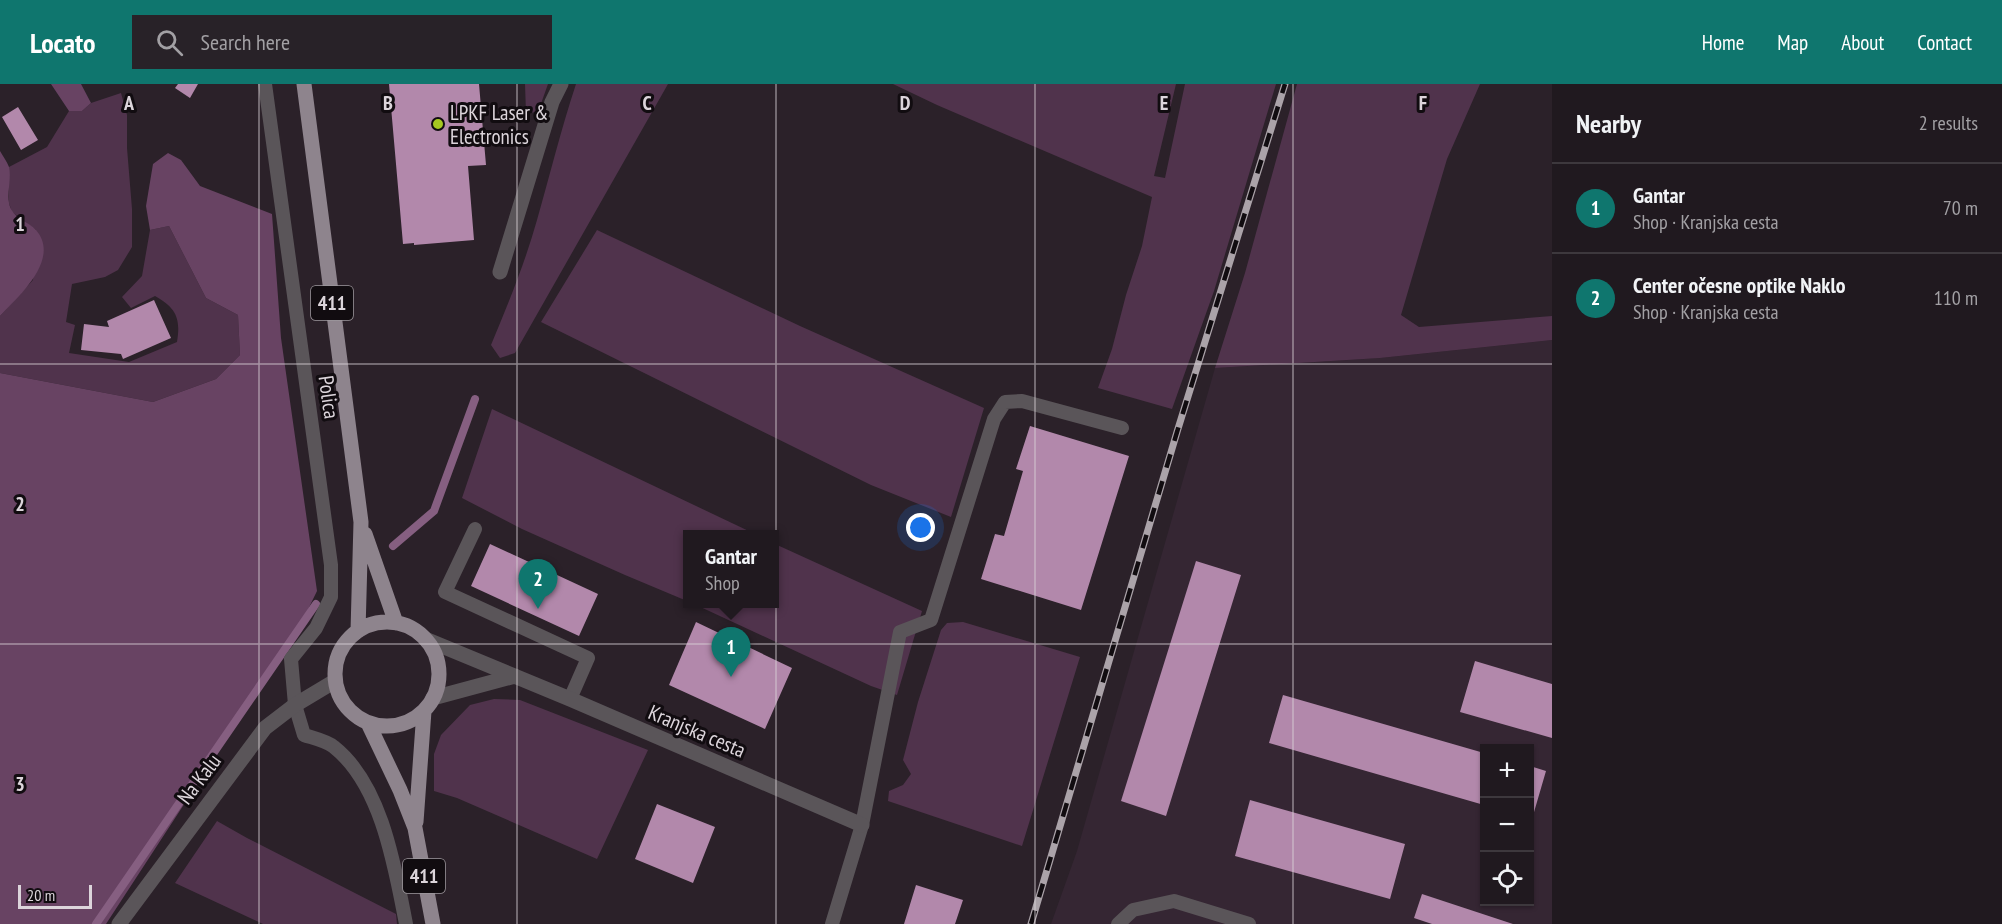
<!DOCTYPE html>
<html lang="en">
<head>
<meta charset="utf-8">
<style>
	body { margin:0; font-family:"PT Sans Narrow",sans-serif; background:#282228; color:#f1f3f6 }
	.controls { position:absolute; right:18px; bottom:18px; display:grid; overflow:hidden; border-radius:0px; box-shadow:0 2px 4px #0004 }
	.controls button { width:54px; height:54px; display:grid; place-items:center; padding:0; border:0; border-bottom:2px solid #3d383d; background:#20191f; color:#f1f3f6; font:30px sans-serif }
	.scale { position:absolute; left:18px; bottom:15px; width:74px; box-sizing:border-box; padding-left:6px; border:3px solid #dcd5db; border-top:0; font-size:16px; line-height:21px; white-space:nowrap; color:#dcd5db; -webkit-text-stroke:4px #110c10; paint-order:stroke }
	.you { position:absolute; left:921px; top:444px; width:21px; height:21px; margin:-15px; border:4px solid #fff; border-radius:50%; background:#1a73e8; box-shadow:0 0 0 9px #1a73e833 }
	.badge { display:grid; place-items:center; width:39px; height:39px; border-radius:50%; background:#0f766e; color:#fff; font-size:20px; font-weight:700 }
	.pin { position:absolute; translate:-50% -50px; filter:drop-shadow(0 2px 3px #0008) }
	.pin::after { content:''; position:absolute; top:32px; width:21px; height:18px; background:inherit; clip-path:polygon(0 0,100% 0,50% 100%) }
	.popup { position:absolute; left:683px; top:446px; width:96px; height:78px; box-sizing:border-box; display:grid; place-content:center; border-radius:0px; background:#20191f; filter:drop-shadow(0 2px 4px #0005); font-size:20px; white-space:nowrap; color:#a2a0a4 }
	.popup b { font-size:22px; color:#f1f3f6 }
	.popup::after { content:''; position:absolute; left:50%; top:100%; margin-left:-12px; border:12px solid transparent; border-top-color:#20191f }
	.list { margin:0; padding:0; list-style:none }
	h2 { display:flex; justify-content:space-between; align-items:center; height:78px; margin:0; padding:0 24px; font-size:26px }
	h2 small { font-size:20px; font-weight:400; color:#a2a0a4 }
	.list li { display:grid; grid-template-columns:39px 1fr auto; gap:18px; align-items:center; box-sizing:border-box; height:90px; padding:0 24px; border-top:2px solid #3d383d }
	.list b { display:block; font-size:22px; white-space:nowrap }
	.list p { margin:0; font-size:20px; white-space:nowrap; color:#a2a0a4 }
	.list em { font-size:20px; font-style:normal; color:#a2a0a4 }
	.icon { flex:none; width:33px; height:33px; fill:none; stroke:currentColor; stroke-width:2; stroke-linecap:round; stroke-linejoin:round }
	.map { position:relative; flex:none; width:1552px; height:840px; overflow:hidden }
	header { display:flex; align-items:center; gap:36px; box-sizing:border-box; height:84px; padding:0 30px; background:#0f766e; color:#fff }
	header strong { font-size:28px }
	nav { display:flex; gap:33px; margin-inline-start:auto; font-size:21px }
	.search { width:420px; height:54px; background:#282228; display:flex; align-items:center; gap:15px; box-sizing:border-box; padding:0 21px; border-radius:0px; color:#a2a0a4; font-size:22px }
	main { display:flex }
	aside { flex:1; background:#20191f }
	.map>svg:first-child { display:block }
	.built { fill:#352633; fill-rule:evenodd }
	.green { fill:#50334c }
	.forest { fill:#684363 }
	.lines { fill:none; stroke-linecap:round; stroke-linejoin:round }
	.stream { stroke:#865f81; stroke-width:8 }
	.building { fill:#b288ab }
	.lane { stroke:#5a5559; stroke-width:14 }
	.street { stroke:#5a5559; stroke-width:15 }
	.primary { stroke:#8e848d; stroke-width:15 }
	.rail-casing { stroke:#aba3a9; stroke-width:7 }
	.rail { stroke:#110c10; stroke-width:4.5; stroke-dasharray:14; stroke-linecap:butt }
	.grid { fill:none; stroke:#dcd5db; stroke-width:1.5; stroke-opacity:0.55 }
	.poi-dot { fill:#a6c821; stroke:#110c10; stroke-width:2 }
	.labels { text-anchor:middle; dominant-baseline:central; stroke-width:6; stroke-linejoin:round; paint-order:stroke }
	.shield { fill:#110c10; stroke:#9f999e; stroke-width:1.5 }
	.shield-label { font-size:20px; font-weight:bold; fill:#dcd5db }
	.poi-label { font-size:21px; fill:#dcd5db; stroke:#110c10; text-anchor:start }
	.street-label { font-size:21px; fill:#dcd5db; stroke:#110c10 }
	.grid-label { font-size:20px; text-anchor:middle; font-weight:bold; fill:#dcd5db; stroke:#110c10; stroke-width:6; stroke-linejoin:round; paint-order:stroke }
</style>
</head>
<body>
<header>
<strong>Locato</strong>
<div class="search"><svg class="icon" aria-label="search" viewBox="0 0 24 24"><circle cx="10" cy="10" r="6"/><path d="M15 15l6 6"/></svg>Search here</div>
<nav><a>Home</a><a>Map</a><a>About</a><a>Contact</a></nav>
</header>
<main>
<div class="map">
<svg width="1552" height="840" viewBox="0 0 1552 840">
	<rect width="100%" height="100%" fill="#2b2129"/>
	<path class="built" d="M1552,256V840H1051L1077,767L1215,284L1380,274ZM1484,664H1530V818H1484Z"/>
	<path class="green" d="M525,0H548L538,28L526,29Z
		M576,0H668L515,269L500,274L491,261C508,220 525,179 537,136C550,91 561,45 576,0Z
		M893,0H1176L1154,92L1165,94L1185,0H1276L1214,207L1172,325L1098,304L1112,265L1126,211L1142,162L1152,113L937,21Z
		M1297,0H1480L1447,75L1401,231L1419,243L1552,232V256L1380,274L1215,284L1245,189Z
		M121,9L127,31V64L132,125V163L118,186L105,193L72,200L66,238L75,241L69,269L129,278L177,258C181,234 176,224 155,212L131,224L122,213L142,192L150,146L169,142L206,214L238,231L240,271L216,295L153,318L0,289V232L33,196L36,146L12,128L9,119V83L47,63L69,27H82L91,19Z
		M597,146L800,242L984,324L951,433L871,401L541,238Z
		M492,325L755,450H688L687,517L625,491L522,445L462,414Z
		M775,460L922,527L897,611L871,602L694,520H774Z
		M963,538L1080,573L1022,762L888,717L889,707L903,701L911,690L903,676L918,618L941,546L947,539Z
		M494,615L520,616L648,666L597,775L457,714L434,707V670L441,651L470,621Z
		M217,737L247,754L396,830L397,840H263L175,799Z"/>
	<path class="forest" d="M51,0H81L91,19L82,27H69Z
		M0,67C3,72 7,78 9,83C12,97 5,113 11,125C16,135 29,138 36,146C61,175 19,212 0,232Z
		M168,69L181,76L200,102L272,130L281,254L317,507L299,544L106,840H0V289L153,318L216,295L240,271L238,231L206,214L169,142L150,146L146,122L153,80Z"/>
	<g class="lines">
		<path class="stream" d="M393,462L434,427L475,315
			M96,840L316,520"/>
	</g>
	<path class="building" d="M178,0H198L190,14L175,4Z
		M389,0H479L486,81L468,82L474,156L414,161V159L403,160Z
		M18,23L38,56L21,66L2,33Z
		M154,216L171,254L123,275L121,270L81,266L84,240L109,243L107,237Z
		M1030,342L1129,372L1081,526L981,495L995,450L1004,452L1023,387L1016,385Z
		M490,460L598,510L579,552L471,502Z
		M1196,477L1241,491L1166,732L1121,717Z
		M696,538L792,584L765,645L669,601Z
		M1475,577L1552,600V654L1460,628Z
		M1283,611L1484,669V721L1269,659Z
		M1530,682L1546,687L1532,735L1530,734Z
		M1250,716L1405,760L1390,815L1235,772Z
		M657,720L715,743L693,799L635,775Z
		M916,801L963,816L955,840H904Z
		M1422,810L1513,840H1432L1414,834Z"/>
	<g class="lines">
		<path class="lane" d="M265,0L331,481V513L316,544L291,575L295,621L304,651C313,654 327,657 334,663C382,701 395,784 406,840
			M475,445L445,508L588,574L570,615
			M832,840L862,741L900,548L931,536L994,335L1005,318L1022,317L1122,344
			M1118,840L1133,826L1174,817L1249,840"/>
		<path class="street" d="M500,188L552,18L561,0
			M425,555L570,615L862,741
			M433,614L515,592
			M119,840L265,644L295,621L335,597"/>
		<path class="primary" d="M304,0L361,438L358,547
			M365,450L396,539
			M335 590a52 52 0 1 1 104 0a52 52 0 1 1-104 0Z
			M368,639L400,706L415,744L433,840
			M416,738L424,627"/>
		<g class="rail-casing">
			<path id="rail" d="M1031,840L1177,348L1285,0"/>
		</g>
		<use href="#rail" class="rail"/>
	</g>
	<path class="grid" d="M259,0V840M517,0V840M776,0V840M1035,0V840M1293,0V840M0,280H1552M0,560H1552"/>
	<circle class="poi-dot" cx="438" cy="40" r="6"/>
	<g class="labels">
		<g class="shield">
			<rect x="311" y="202" width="42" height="34" rx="4.5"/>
			<rect x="403" y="775" width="42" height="34" rx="4.5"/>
		</g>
		<g class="shield-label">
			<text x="332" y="219">411</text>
			<text x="424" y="792">411</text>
		</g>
		<g class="poi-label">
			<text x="450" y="28">LPKF Laser &amp;<tspan x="450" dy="24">Electronics</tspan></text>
		</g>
		<g class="street-label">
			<text transform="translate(329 313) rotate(82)">Polica</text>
			<text transform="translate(697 647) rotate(23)">Kranjska cesta</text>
			<text transform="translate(199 695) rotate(-53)">Na Kalu</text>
		</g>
	</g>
	<g class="grid-label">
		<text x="129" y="26">A</text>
		<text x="388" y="26">B</text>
		<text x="647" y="26">C</text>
		<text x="905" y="26">D</text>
		<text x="1164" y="26">E</text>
		<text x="1423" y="26">F</text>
		<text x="20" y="147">1</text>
		<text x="20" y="427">2</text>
		<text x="20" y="707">3</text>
	</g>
</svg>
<div class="controls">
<button>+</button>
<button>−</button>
<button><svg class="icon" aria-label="locate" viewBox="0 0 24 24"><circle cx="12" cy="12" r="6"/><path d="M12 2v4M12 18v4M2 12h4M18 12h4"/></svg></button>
</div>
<div class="scale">20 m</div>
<div class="you"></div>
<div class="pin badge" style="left:731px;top:593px">1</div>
<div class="popup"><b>Gantar</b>Shop</div>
<div class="pin badge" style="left:538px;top:525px">2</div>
</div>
<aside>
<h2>Nearby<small>2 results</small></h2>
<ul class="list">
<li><span class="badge">1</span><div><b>Gantar</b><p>Shop · Kranjska cesta</p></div><em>70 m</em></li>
<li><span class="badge">2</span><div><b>Center očesne optike Naklo</b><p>Shop · Kranjska cesta</p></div><em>110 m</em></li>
</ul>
</aside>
</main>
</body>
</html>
